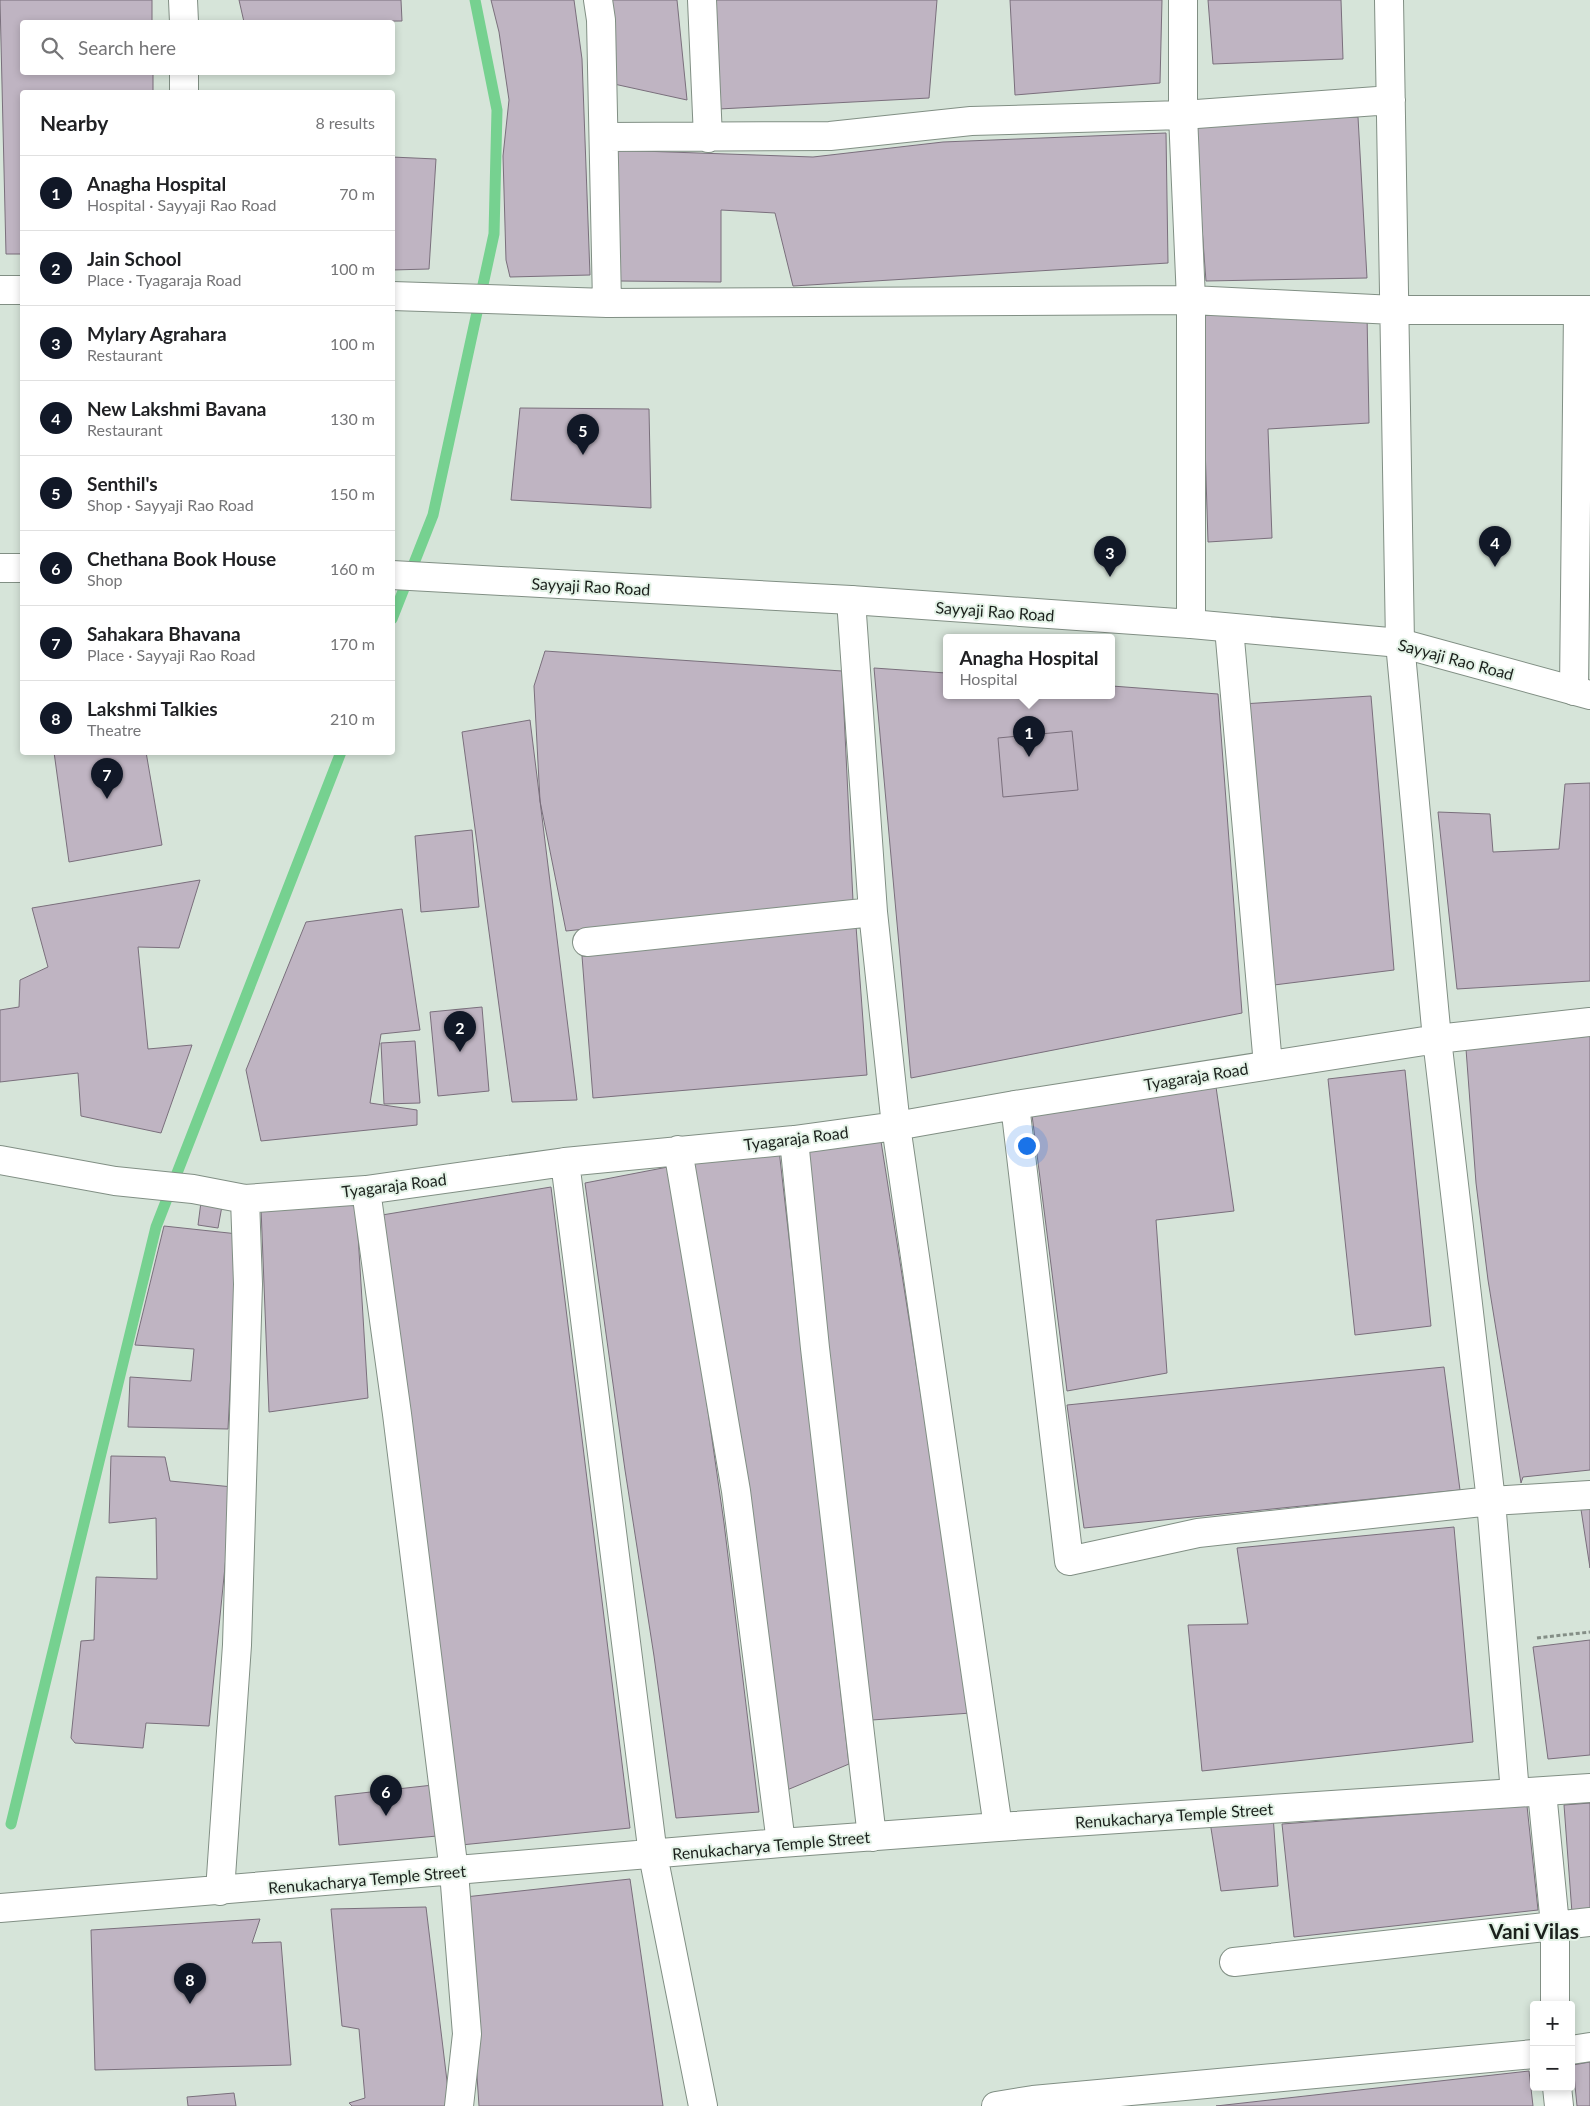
<!DOCTYPE html>
<html lang="en">
<head>
<meta charset="utf-8">
<style>
	body { margin:0; font-family:Lato,sans-serif; background:#f6f6f6; color:#202124 }
	.controls { position:absolute; right:15px; bottom:15px; display:grid; overflow:hidden; border-radius:5px; box-shadow:0 2px 8px #0003 }
	.controls button { width:45px; height:45px; display:grid; place-items:center; padding:0; border:0; border-bottom:1px solid #e0e0e0; background:#fff; color:#202124; font:25px sans-serif }
	.you { position:absolute; left:1026px; top:1145px; width:18px; height:18px; margin:-12px; border:4px solid #fff; border-radius:50%; background:#1a73e8; box-shadow:0 0 0 8px #1a73e833 }
	.badge { display:grid; place-items:center; width:32px; height:32px; border-radius:50%; background:#111827; color:#fff; font-size:16px; font-weight:700 }
	.pin { position:absolute; translate:-50% -41px; filter:drop-shadow(0 1px 2px #0008) }
	.pin::after { content:''; position:absolute; top:26px; width:18px; height:15px; background:inherit; clip-path:polygon(0 0,100% 0,50% 100%) }
	.popup { position:absolute; left:943px; top:634px; width:172px; height:65px; box-sizing:border-box; display:grid; place-content:center; border-radius:5px; background:#fff; filter:drop-shadow(0 1px 4px #0005); font-size:16px; white-space:nowrap; color:#757577 }
	.popup b { font-size:19px; color:#202124 }
	.popup::after { content:''; position:absolute; left:50%; top:100%; margin-left:-10px; border:10px solid transparent; border-top-color:#fff }
	.list { margin:0; padding:0; list-style:none }
	h2 { display:flex; justify-content:space-between; align-items:center; height:65px; margin:0; padding:0 20px; font-size:21px }
	h2 small { font-size:16px; font-weight:400; color:#757577 }
	.list li { display:grid; grid-template-columns:32px 1fr auto; gap:15px; align-items:center; box-sizing:border-box; height:75px; padding:0 20px; border-top:1px solid #e0e0e0 }
	.list b { display:block; font-size:19px; white-space:nowrap }
	.list p { margin:0; font-size:16px; white-space:nowrap; color:#757577 }
	.list em { font-size:16px; font-style:normal; color:#757577 }
	.icon { flex:none; width:28px; height:28px; fill:none; stroke:currentColor; stroke-width:2; stroke-linecap:round; stroke-linejoin:round }
	.map { position:relative; flex:none; width:1590px; height:2106px; overflow:hidden }
	.search { position:absolute; background:#fff; box-shadow:0 2px 8px #0003; left:20px; top:20px; width:375px; height:55px; display:flex; align-items:center; gap:12px; box-sizing:border-box; padding:0 18px; border-radius:5px; color:#757577; font-size:19px }
	.panel { position:absolute; background:#fff; box-shadow:0 2px 8px #0003; left:20px; top:90px; width:375px; height:665px; border-radius:5px }
	.map>svg:first-child { display:block }
	.lines { fill:none; stroke-linecap:round; stroke-linejoin:round }
	.stream { stroke:#76d190; stroke-width:11 }
	.building { fill:#bfb4c2; stroke:#7a6f7c }
	.minor-casing { stroke:#818f84; stroke-width:30 }
	.secondary-casing { stroke:#818f84; stroke-width:30 }
	.path { stroke:#848e86; stroke-width:3; stroke-dasharray:4 2.5; stroke-linecap:butt }
	.minor { stroke:#fff; stroke-width:28 }
	.secondary { stroke:#fff; stroke-width:28 }
	.labels { text-anchor:middle; dominant-baseline:central; stroke-width:4; stroke-linejoin:round; paint-order:stroke }
	.street-label { font-size:16px; fill:#1b201c; stroke:#e3f2e6 }
	.district-label { font-size:21px; font-weight:bold; fill:#1b201c; stroke:#e3f2e6 }
</style>
</head>
<body>
<div class="map">
<svg width="1590" height="2106" viewBox="0 0 1590 2106">
	<rect width="100%" height="100%" fill="#d6e4d9"/>
	<g class="lines">
		<path class="stream" d="M392,619L433,515L494,234L497,110L475,0
			M11,1824L156,1227L341,752"/>
	</g>
	<path class="building" d="M0,0H152V22H22V72H153V92H22V254H6Z
		M239,0H401L402,21L244,22Z
		M491,0H574L582,59L590,275L510,277L506,260L503,156L509,100L499,32Z
		M606,0H677L687,100L614,84Z
		M714,0H937L929,98L719,109Z
		M1010,0H1162L1160,83L1015,95Z
		M1208,0H1341L1343,59L1213,64Z
		M1358,117L1367,278L1206,281L1194,122Z
		M1166,133L1168,263L793,286L775,213L721,210V282L620,281L612,150L813,157L943,142Z
		M392,157L436,159L429,269L392,270Z
		M1198,310L1367,314L1369,423L1268,429L1272,538L1208,542L1204,412Z
		M520,408L649,409L651,508L511,500Z
		M545,651L842,671L853,901L566,931L540,801L534,686Z
		M874,668L946,673V696H1112V686L1218,694L1242,1013L911,1078Z
		M1371,696L1394,970L1274,985L1242,704Z
		M530,720L577,1100L512,1102L462,732Z
		M1072,731L1078,790L1003,797L998,738Z
		M54,752H146L162,845L69,862Z
		M1590,783V981L1457,989L1438,812L1490,814L1493,852L1559,849L1565,784Z
		M472,830L479,907L421,912L415,836Z
		M200,880L179,948L138,947L148,1049L192,1045L161,1133L81,1116L78,1073L0,1082V1010L19,1007L20,980L48,967L32,908Z
		M402,909L420,1030L381,1034L370,1103L417,1110V1125L261,1141L246,1070L306,922Z
		M856,926L867,1075L593,1098L582,956Z
		M482,1007L489,1091L438,1096L430,1012Z
		M1590,1036V1470L1523,1477L1521,1483L1488,1280L1476,1183L1466,1049Z
		M415,1041L420,1103L384,1104L381,1043Z
		M1405,1070L1431,1326L1355,1335L1328,1079Z
		M1216,1087L1234,1211L1156,1220L1167,1373L1067,1391L1032,1115Z
		M880,1135L971,1713L872,1720L804,1149Z
		M779,1150L849,1764L787,1790L688,1161Z
		M673,1166L724,1523L759,1812L676,1818L654,1656L625,1470L585,1183Z
		M551,1187L630,1828L461,1845L376,1216Z
		M201,1202L222,1206L218,1228L198,1225Z
		M356,1202L368,1398L269,1412L261,1208Z
		M164,1226L238,1234L228,1429L128,1427L130,1377L191,1381L194,1349L135,1345Z
		M1444,1367L1460,1490L1084,1528L1067,1405Z
		M111,1456L165,1457L170,1481L233,1487L209,1726L146,1723L143,1748L75,1743L71,1738L81,1641L94,1640L96,1577L157,1579L156,1518L109,1523Z
		M1590,1502V1568L1580,1503Z
		M1454,1527L1473,1742L1202,1771L1188,1625L1248,1624L1237,1548Z
		M1590,1640V1755L1548,1759L1533,1647Z
		M433,1785L437,1836L339,1845L335,1796Z
		M1590,1803V1911L1572,1913L1564,1805Z
		M1527,1806L1538,1910L1294,1937L1282,1824Z
		M1273,1815L1278,1886L1221,1891L1210,1822Z
		M630,1879L663,2106H479L465,1897Z
		M426,1907L450,2106H352L349,2103L365,2098L359,2029L342,2026L331,1909Z
		M260,1919L252,1943L281,1942L291,2065L95,2070L91,1930Z
		M1590,2062V2106H1577L1573,2065Z
		M1529,2071L1533,2106H1216Z
		M234,2093L236,2106H188L187,2097Z"/>
	<g class="lines">
		<g class="minor-casing">
			<path id="minor" d="M183,0L184,22
				M598,0L601,20L607,303
				M702,0L708,138
				M1183,0V115L1191,300V624
				M1389,0L1400,643L1437,1039L1491,1501L1515,1793
				M184,72V92
				M604,137L830,136L971,121L1183,115L1391,100
				M0,290H22
				M392,296L607,303L1191,300L1394,310H1590
				M851,600L873,912L896,1126L998,1827
				M1229,628L1268,1065
				M1574,691L1578,310
				M587,942L873,912
				M1015,1105L1069,1561L1198,1533L1491,1501L1590,1495
				M794,1140L815,1348L872,1837
				M678,1150L736,1491L781,1843
				M0,1160L115,1181L193,1189L245,1199L366,1190L565,1162L794,1140L896,1126L1015,1105L1437,1039L1590,1022
				M565,1162L653,1855L703,2106
				M366,1190L397,1414L454,1872L467,2034L459,2106
				M1543,1802L1555,1925V2005
				M220,1891L237,1645L248,1284L245,1199
				M0,1908L781,1843L998,1827L1590,1788
				M1234,1962L1590,1922
				M1571,2050L1590,2047
				M1557,2087L1559,2106
				M996,2106L1033,2100L1534,2054"/>
		</g>
		<g class="secondary-casing">
			<path id="secondary" d="M0,568H22
				M392,575L851,600L1191,624L1400,643L1590,695"/>
		</g>
		<path class="path" d="M1537,1638L1590,1632"/>
		<use href="#minor" class="minor"/>
		<use href="#secondary" class="secondary"/>
	</g>
	<g class="labels">
		<g class="street-label">
			<text transform="translate(591 586) rotate(3)">Sayyaji Rao Road</text>
			<text transform="translate(995 611) rotate(4)">Sayyaji Rao Road</text>
			<text transform="translate(1456 659) rotate(15)">Sayyaji Rao Road</text>
			<text transform="translate(1196 1076) rotate(-9)">Tyagaraja Road</text>
			<text transform="translate(796 1138) rotate(-7)">Tyagaraja Road</text>
			<text transform="translate(394 1185) rotate(-7)">Tyagaraja Road</text>
			<text transform="translate(1174 1815) rotate(-4)">Renukacharya Temple Street</text>
			<text transform="translate(771 1845) rotate(-5)">Renukacharya Temple Street</text>
			<text transform="translate(367 1879) rotate(-5)">Renukacharya Temple Street</text>
		</g>
		<g class="district-label">
			<text x="1534" y="1930">Vani Vilas</text>
		</g>
	</g>
</svg>
<div class="controls">
<button>+</button>
<button>−</button>
</div>
<div class="you"></div>
<div class="pin badge" style="left:1029px;top:757px">1</div>
<div class="popup"><b>Anagha Hospital</b>Hospital</div>
<div class="pin badge" style="left:460px;top:1052px">2</div>
<div class="pin badge" style="left:1110px;top:577px">3</div>
<div class="pin badge" style="left:1495px;top:567px">4</div>
<div class="pin badge" style="left:583px;top:455px">5</div>
<div class="pin badge" style="left:386px;top:1816px">6</div>
<div class="pin badge" style="left:107px;top:799px">7</div>
<div class="pin badge" style="left:190px;top:2004px">8</div>
<div class="search"><svg class="icon" aria-label="search" viewBox="0 0 24 24"><circle cx="10" cy="10" r="6"/><path d="M15 15l6 6"/></svg>Search here</div>
<section class="panel">
<h2>Nearby<small>8 results</small></h2>
<ul class="list">
<li><span class="badge">1</span><div><b>Anagha Hospital</b><p>Hospital · Sayyaji Rao Road</p></div><em>70 m</em></li>
<li><span class="badge">2</span><div><b>Jain School</b><p>Place · Tyagaraja Road</p></div><em>100 m</em></li>
<li><span class="badge">3</span><div><b>Mylary Agrahara</b><p>Restaurant</p></div><em>100 m</em></li>
<li><span class="badge">4</span><div><b>New Lakshmi Bavana</b><p>Restaurant</p></div><em>130 m</em></li>
<li><span class="badge">5</span><div><b>Senthil's</b><p>Shop · Sayyaji Rao Road</p></div><em>150 m</em></li>
<li><span class="badge">6</span><div><b>Chethana Book House</b><p>Shop</p></div><em>160 m</em></li>
<li><span class="badge">7</span><div><b>Sahakara Bhavana</b><p>Place · Sayyaji Rao Road</p></div><em>170 m</em></li>
<li><span class="badge">8</span><div><b>Lakshmi Talkies</b><p>Theatre</p></div><em>210 m</em></li>
</ul>
</section>
</div>
</body>
</html>
